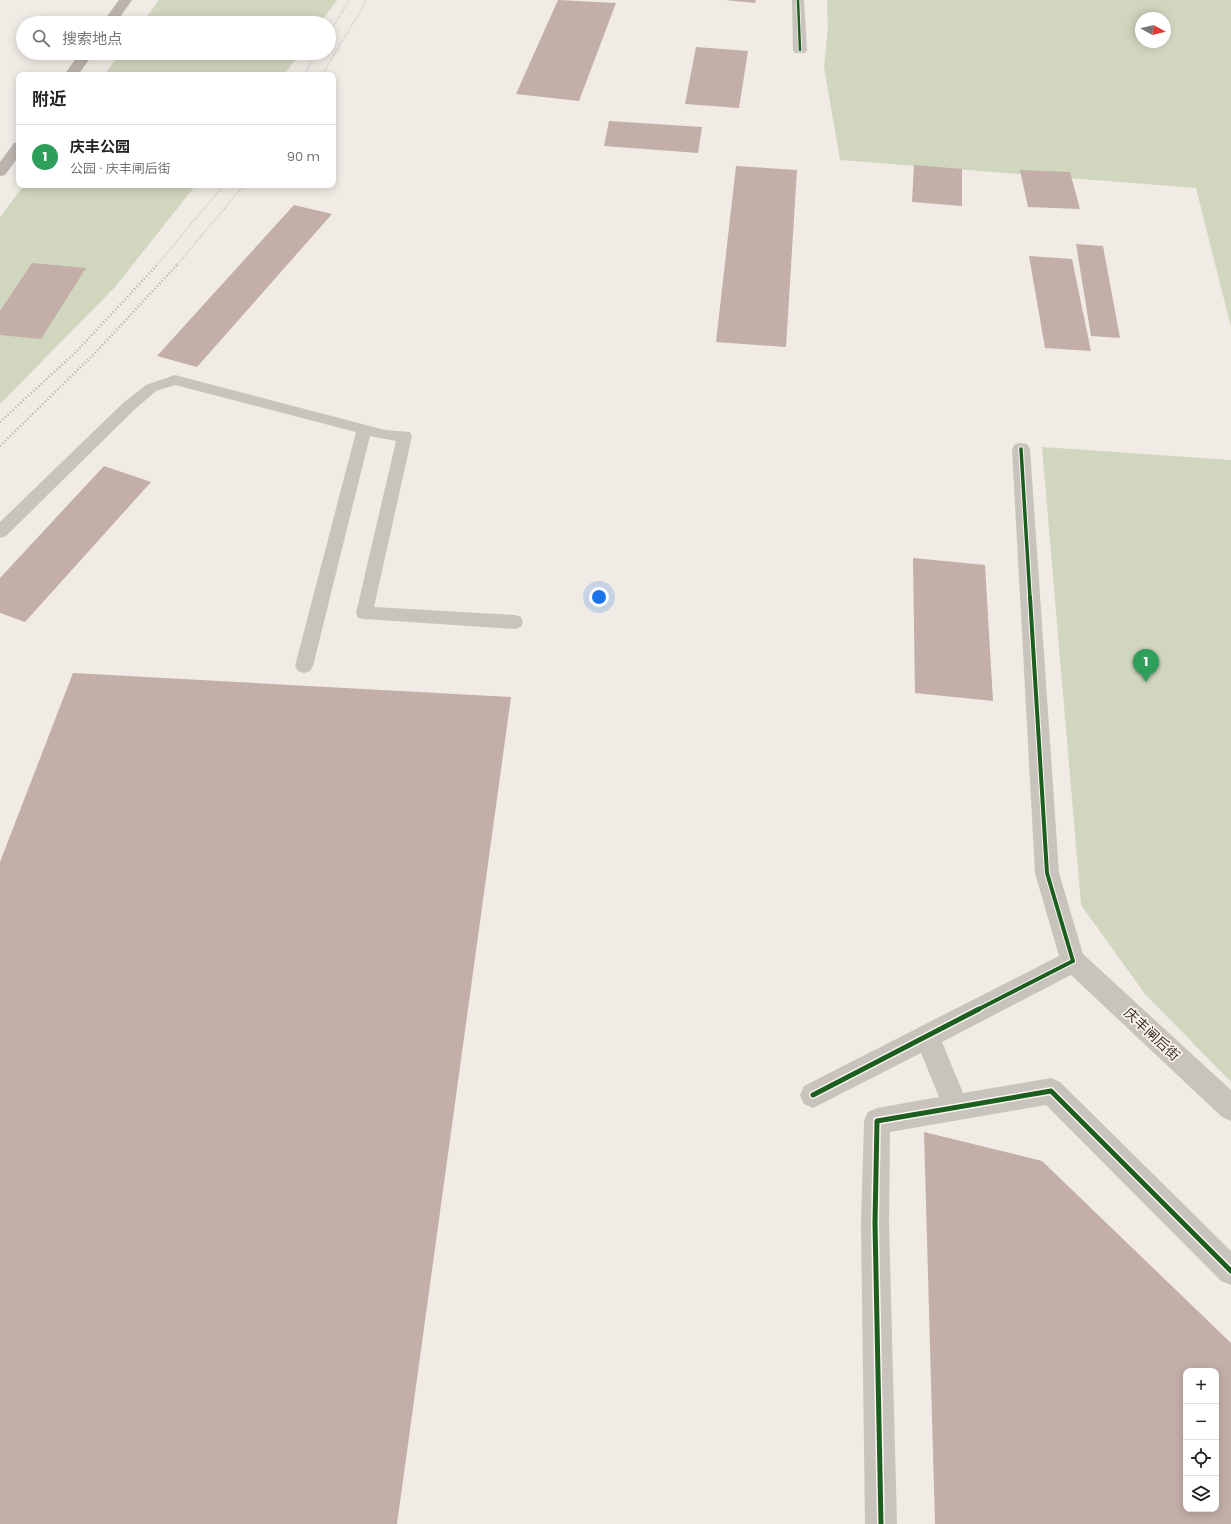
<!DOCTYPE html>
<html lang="zh">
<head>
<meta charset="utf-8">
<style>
	body { margin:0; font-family:Poppins,"Noto Sans SC",sans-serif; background:#f2f2f2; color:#222 }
	.controls { position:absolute; right:12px; bottom:12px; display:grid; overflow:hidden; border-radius:8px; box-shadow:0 2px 10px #0003 }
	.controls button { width:36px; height:36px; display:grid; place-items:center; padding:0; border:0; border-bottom:1px solid #e0e0e0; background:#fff; color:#222; font:20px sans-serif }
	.compass { position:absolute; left:1135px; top:12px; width:36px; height:36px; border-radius:50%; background:#fff; box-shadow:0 2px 10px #0003; rotate:98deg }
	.you { position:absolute; left:599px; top:597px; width:14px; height:14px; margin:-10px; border:3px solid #fff; border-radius:50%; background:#1a73e8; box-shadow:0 0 0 6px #1a73e833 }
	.badge { display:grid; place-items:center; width:26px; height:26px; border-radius:50%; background:#7a716c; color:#fff; font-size:13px; font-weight:700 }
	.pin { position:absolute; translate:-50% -33px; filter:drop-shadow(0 1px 2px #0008) }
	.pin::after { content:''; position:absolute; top:21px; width:14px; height:12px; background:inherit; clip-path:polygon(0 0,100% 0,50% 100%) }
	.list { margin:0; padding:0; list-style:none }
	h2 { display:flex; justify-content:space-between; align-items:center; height:52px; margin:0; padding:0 16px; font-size:17px }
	h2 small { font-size:13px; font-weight:400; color:#767676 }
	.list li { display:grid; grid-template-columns:26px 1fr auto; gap:12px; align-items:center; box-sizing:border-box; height:64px; padding:0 16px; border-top:1px solid #e0e0e0 }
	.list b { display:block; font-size:15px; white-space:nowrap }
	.list p { margin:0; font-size:13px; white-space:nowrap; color:#767676 }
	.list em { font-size:13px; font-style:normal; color:#767676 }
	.icon { flex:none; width:22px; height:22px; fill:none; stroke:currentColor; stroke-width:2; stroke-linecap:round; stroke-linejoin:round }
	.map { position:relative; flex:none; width:1231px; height:1524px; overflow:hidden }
	.search { position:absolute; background:#fff; box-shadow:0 2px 10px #0003; left:16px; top:16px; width:320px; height:44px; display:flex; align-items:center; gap:10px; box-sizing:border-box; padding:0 14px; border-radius:22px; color:#767676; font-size:15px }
	.panel { position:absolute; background:#fff; box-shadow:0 2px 10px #0003; left:16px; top:72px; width:320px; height:116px; border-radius:8px }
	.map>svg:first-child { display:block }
	.green { fill:#d1d6bf; fill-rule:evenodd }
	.building { fill:#c3afa7; fill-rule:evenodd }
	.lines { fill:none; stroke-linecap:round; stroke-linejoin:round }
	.lane { fill:#c9c3be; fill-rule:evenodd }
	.street { fill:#c9c3be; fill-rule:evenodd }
	.secondary { fill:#bab3ae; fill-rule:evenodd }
	.rail-far1 { stroke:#b1aca8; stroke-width:2; stroke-dasharray:0.5 2; stroke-linecap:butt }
	.rail { stroke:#b1aca8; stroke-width:2.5; stroke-dasharray:1 2.5; stroke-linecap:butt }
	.cycleway-far3-casing { stroke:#fbf5ee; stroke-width:4 }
	.cycleway-far2-casing { stroke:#fbf5ee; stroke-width:5.5 }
	.cycleway-far1-casing { stroke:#fbf5ee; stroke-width:6 }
	.cycleway-casing { stroke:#fbf5ee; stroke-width:8 }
	.cycleway-far3 { stroke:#1b5e20; stroke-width:2.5 }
	.cycleway-far2 { stroke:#1b5e20; stroke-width:3.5 }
	.cycleway-far1 { stroke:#1b5e20; stroke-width:4 }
	.cycleway { stroke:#1b5e20; stroke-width:5 }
	.labels { text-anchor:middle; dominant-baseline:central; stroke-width:3.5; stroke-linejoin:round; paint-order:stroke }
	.street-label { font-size:14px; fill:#3b302b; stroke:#fbf5ee }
</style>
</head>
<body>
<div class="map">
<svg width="1231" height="1524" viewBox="0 0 1231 1524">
	<rect width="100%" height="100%" fill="#f0ebe5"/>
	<path class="green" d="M159,0H337L320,23H142Z
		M827,0H1231V327L1196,188L840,160L824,67L828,27ZM1141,18H1165V42H1141Z
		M120,53H300L284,75H104Z
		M24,185H196L115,287L0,404V217Z
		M1042,447L1231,460V1082L1145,994L1081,905Z"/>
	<path class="building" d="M558,0L616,3L579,101L516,94Z
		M725,0H756L755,3Z
		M696,47L748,51L739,108L685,104Z
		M609,121L702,127L698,153L604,146Z
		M914,165L962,169V206L912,202Z
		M736,166L797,170L786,347L716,342Z
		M1020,170L1070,172L1080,209L1028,207Z
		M294,205L332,214L197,367L157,356Z
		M1076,244L1103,246L1120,338L1091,336Z
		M1029,256L1072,259L1091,351L1045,348Z
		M32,263L86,268L41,339L0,335V311Z
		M104,466L151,482L25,622L0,613V578Z
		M913,558L985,565L993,701L915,693Z
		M73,673L511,697L397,1524H0V862Z
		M924,1132L1042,1161L1231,1343V1524H935ZM1186,1371H1216V1509H1186Z"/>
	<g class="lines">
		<path class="lane" d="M175,375L385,430L410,432L412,436L374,607L515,615L521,617L523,622L521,627L515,629L364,619L358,618L356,613L396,441L370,436L313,666L310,671L304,673L298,671L295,666L356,432L175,385L156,391L133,411L6,536L0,538V522L123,403L146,385Z"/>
		<path class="street" d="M792,0H804L807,50L805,53H795L793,50Z
			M1021,443L1027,444L1030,449L1059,873L1083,954L1231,1090V1121L1222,1117L1071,975L942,1042L963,1093L1051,1078L1060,1082L1231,1251V1285L1221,1281L1046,1105L890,1132L889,1223L897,1524H865L861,1223L864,1121L868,1112L877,1108L939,1097L921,1053L813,1108L804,1104L800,1095L804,1086L1059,956L1035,873L1012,449L1015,444Z"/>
		<path class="secondary" d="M119,0H132L116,23H102Z
			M80,53H94L78,75H64Z
			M19,142V156L5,175L0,176V162L14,143Z"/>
		<path class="rail-far1" d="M329,34L349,0
			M304,75L317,53
			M322,75L367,0
			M156,266L224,185
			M176,266L244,185"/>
		<path class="rail" d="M0,422L76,352L157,265
			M0,446L96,352L177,265"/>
		<g class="cycleway-far3-casing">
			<path id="cycleway-far3" d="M798,0L800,50"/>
		</g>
		<g class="cycleway-far2-casing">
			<path id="cycleway-far2" d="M1021,449L1030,598"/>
		</g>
		<g class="cycleway-far1-casing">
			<path id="cycleway-far1" d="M977,1010L1073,961L1047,873L1030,597"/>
		</g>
		<g class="cycleway-casing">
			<path id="cycleway" d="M813,1095L979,1009
				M881,1524L875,1223L877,1121L1051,1091L1231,1271"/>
		</g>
		<use href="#cycleway-far3" class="cycleway-far3"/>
		<use href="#cycleway-far2" class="cycleway-far2"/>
		<use href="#cycleway-far1" class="cycleway-far1"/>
		<use href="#cycleway" class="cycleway"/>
	</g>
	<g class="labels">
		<g class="street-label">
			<text transform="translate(1152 1034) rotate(43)">庆丰闸后街</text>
		</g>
	</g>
</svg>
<div class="controls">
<button>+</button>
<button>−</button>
<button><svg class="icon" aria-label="locate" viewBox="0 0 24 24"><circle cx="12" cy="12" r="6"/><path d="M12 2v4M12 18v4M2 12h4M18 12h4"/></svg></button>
<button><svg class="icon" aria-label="layers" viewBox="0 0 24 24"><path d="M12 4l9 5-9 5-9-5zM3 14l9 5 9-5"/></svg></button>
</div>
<svg class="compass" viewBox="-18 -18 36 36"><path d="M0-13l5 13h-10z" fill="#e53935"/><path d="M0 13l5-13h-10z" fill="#767676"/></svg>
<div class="you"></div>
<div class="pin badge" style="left:1146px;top:682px;background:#2e9e5b">1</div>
<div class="search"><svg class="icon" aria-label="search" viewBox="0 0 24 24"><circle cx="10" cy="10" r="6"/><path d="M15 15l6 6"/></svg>搜索地点</div>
<section class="panel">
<h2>附近<small></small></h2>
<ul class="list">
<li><span class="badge" style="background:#2e9e5b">1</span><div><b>庆丰公园</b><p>公园 · 庆丰闸后街</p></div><em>90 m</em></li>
</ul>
</section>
</div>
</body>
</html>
